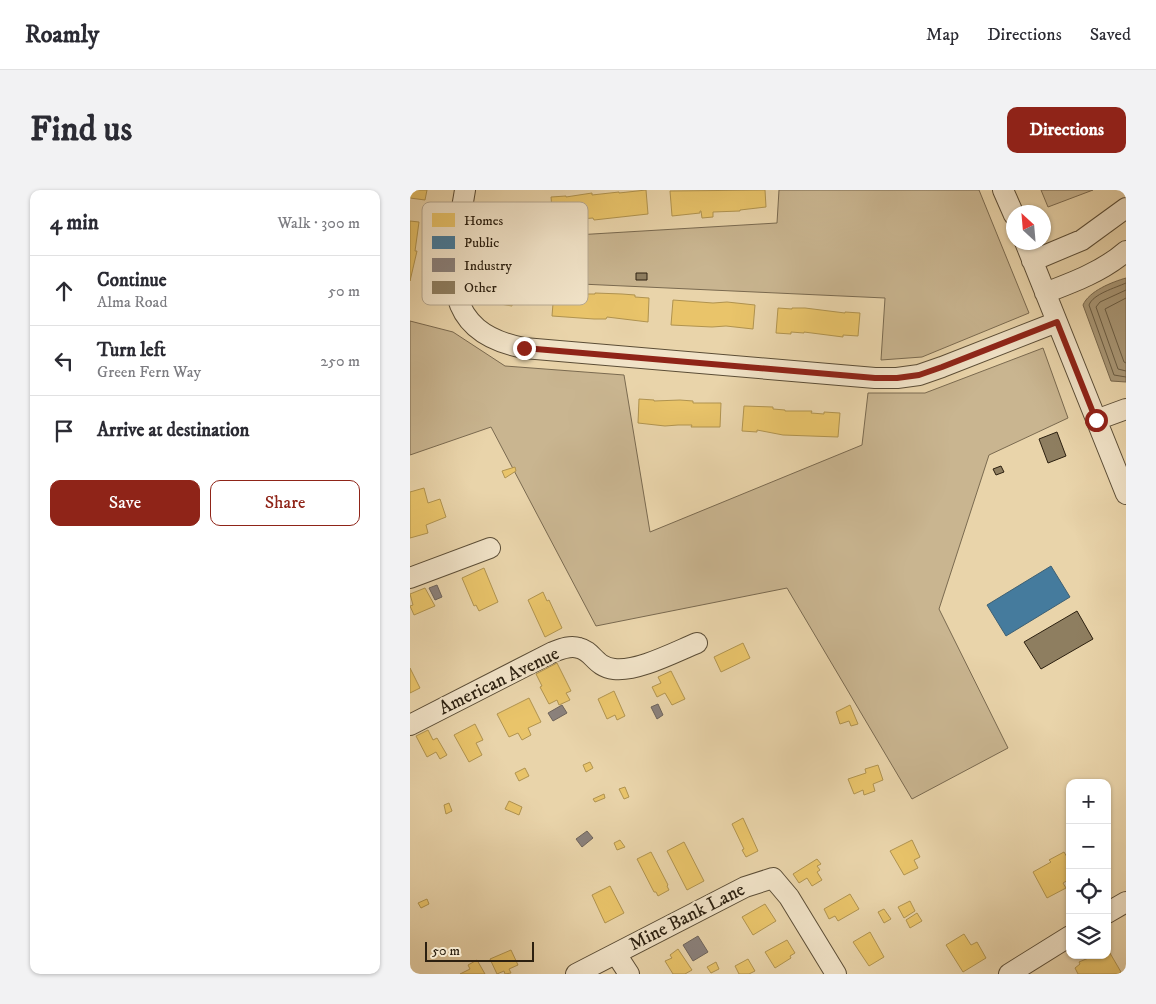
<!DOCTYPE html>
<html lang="en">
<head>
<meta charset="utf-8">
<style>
	body { margin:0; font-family:"IM FELL DW Pica",serif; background:#f2f2f3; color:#2b2b33 }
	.controls { position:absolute; right:15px; bottom:15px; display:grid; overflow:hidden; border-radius:10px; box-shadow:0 1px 4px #0004 }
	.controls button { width:45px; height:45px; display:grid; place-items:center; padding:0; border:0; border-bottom:1px solid #e1e1e2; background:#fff; color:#2b2b33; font:25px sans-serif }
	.compass { position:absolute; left:596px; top:15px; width:45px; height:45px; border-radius:50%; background:#fff; box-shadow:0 1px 4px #0004; rotate:334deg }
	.scale { position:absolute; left:15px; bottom:12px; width:109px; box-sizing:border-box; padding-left:5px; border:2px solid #2c2010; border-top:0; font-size:14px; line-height:18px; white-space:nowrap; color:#2c2010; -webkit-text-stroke:4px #f1e3c8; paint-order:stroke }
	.stop { position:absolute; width:15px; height:15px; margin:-11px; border:4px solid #8f2418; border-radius:50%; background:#fff }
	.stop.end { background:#8f2418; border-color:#fff; box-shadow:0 1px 5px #0008 }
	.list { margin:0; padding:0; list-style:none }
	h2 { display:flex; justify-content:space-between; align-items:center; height:65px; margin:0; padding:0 20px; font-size:21px }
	h2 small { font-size:16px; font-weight:400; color:#7c7c81 }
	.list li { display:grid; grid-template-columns:32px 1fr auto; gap:15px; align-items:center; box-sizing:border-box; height:70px; padding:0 20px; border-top:1px solid #e1e1e2 }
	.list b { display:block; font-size:19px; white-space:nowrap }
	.list p { margin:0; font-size:16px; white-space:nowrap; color:#7c7c81 }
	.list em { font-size:16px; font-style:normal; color:#7c7c81 }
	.actions { display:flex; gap:10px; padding:15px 20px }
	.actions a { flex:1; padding:11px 0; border:1px solid #8f2418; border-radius:10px; text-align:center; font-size:18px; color:#8f2418 }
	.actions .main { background:#8f2418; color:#fff }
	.icon { flex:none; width:28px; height:28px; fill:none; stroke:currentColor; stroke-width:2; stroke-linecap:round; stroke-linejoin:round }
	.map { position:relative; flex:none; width:716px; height:784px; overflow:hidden; border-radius:10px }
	header { display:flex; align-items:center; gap:30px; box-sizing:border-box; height:70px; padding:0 25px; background:#fff; border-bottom:1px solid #e1e1e2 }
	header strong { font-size:24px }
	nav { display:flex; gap:28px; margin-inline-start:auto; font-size:18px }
	.intro { display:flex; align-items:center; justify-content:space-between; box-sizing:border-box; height:120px; padding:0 30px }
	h1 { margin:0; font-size:35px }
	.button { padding:12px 22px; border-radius:10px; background:#8f2418; color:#fff; font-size:18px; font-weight:700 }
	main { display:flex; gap:30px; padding:0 30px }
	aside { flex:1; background:#fff; border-radius:10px; box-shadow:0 1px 4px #0004 }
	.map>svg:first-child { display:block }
	.green { fill:#c9b590; stroke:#7a6a50 }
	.water { fill:#a99776; stroke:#77674d }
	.homes { fill:#e9c46a; stroke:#b0934f }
	.public { fill:#457b9d; stroke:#3e6073 }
	.industry { fill:#8a817c; stroke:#6e645c }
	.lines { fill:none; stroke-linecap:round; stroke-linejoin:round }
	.shore { stroke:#6a5c43; stroke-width:1 }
	.building { fill:#8e7e60; stroke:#2c2010 }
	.minor-casing { stroke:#5b4d36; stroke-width:22 }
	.minor { stroke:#f1e3c8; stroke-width:20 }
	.route { stroke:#8f2418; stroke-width:6 }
	.labels { text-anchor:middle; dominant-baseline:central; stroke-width:5; stroke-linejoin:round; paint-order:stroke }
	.street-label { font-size:19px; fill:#2c2010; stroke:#f1e3c8 }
	.key { fill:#f1e3c8; stroke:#b6a891; stroke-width:1 }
	.key-label { font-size:14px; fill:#2c2010 }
</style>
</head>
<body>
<header>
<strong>Roamly</strong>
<nav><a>Map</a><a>Directions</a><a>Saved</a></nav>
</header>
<div class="intro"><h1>Find us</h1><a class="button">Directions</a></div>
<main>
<aside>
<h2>4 min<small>Walk · 300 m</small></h2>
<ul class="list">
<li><svg class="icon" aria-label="ahead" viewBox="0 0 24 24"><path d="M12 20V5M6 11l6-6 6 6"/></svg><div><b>Continue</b><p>Alma Road</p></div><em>50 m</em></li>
<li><svg class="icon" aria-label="left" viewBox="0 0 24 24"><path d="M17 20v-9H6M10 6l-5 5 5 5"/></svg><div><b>Turn left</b><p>Green Fern Way</p></div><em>250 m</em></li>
<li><svg class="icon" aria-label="arrive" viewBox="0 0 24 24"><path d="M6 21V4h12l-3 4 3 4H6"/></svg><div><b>Arrive at destination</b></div></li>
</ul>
<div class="actions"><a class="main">Save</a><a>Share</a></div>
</aside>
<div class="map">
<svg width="716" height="784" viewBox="0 0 716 784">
	<rect width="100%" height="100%" fill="#e9d4aa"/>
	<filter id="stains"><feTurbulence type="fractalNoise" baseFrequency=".004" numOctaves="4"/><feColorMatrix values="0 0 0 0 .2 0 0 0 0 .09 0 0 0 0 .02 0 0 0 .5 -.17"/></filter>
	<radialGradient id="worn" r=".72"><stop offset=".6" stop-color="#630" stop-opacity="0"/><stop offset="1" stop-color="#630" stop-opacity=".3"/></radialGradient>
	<path class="green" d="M369,0H569L619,123L512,167L471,170L475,108L149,93V46L367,33Z
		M631,0H683L638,17Z
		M0,131L43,142L95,176L214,185L240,342L452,255L458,203H515L633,158L658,228L579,265L529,419L598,558L502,609L377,398L186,436L81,237L0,265Z"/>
	<path class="water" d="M716,88V192L701,191L673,115C679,101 702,92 716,88Z"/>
	<path class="homes" d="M0,0H17L15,10L0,8Z
		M236,0L238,24L184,30L183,28L143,31L141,7L156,6V7L182,3V5L209,2V3Z
		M355,0L356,17L330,20V21L303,22V27L292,28L291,21H290V23L262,26L260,1Z
		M88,17L112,21L110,35L112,36L111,48L107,75H105L102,116L78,112L81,71H83L88,46L86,45L88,33H86Z
		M0,31L9,32L5,61H7L0,91Z
		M144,101L173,102V104H185V103L212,104L225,105V107L239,108L238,132L197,127L196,129H184L142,126Z
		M263,110L303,113L317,112L345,115L343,139L316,136L302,137L261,135Z
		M368,118L382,119V118H395L435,123V122L450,123L448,146L433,145V147L394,142V143L381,142V144L366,143Z
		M229,209L244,210V211L270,210L283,211V213H311L310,237H281L282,235H268L255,236L228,233Z
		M334,216L363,217V219L375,220V221H402L401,223L414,224V222L430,223L428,247L373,245L347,240V242L332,241Z
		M105,277L106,281L95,288L92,281Z
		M14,298L18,313L30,309L36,327L16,335L18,343L0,348V302Z
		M74,378L88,412L69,421L66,415L64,416L52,388Z
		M15,398L25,416L4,425L0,416L3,415L0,404Z
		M133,402L137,411L139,410L152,438L135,447L118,410Z
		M333,453L340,468L311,482L304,467Z
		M147,473L161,501L156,503L160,510L149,515L147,510L139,514L130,497L132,496L126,484Z
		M0,478L10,498L0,503Z
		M261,481L275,509L262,515L255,503L247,507L242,497L251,493L248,487Z
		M204,501L215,526L207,530L205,525L197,529L188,509Z
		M119,508L131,532L118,538L121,545L112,550L108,543L99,547L87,524Z
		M440,515L448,534L441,536L439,531L430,534L426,522Z
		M65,534L73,550L66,553L72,565L59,572L44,545Z
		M18,540L23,550L27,548L37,565L30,569L26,562L17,567L6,546Z
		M180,572L183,578L176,582L173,575Z
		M468,575L473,590L463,594L465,601L454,605L453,600L444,604L438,589L456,583L455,579Z
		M115,578L119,586L109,591L105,583Z
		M215,597L219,607L214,609L209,599Z
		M194,604L195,608L185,612L183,609Z
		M99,611L112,617L109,625L95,619Z
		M39,613L42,621L36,624L34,615Z
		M333,628L348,661L336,667L332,660L334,659L322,634Z
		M210,650L215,657L207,660L204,653Z
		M502,650L510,667L504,670L508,678L494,685L480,661Z
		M274,652L294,691L277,700L257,661Z
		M241,662L258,695L257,696L259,700L248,706L246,702H244L227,669Z
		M654,662L657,667L660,666V689L653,693L656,698L637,708L623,682L641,672L639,670Z
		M407,669L411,674L407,676L410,680L407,682L412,690L402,696L397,688L389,693L383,684Z
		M200,696L214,723L195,733L182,705Z
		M440,704L449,719L428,731L425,726L419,729L414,719Z
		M17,709L19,714L11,718L8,713Z
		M500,711L505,721L494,728L488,717Z
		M355,714L366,731L343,745L332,727Z
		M474,719L481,729L474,733L468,722Z
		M507,723L512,731L500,738L496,730Z
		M460,742L474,767L459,776L443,752Z
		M554,744L561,755L567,752L576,768L553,782L536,755Z
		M377,750L385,763L380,766L381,768L365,778L355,762Z
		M697,758L711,782L708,784H668L665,778L670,774L669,772L681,767L680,765H697Z
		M268,759L282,780L275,784H263L255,771L262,768L260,765Z
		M101,760L108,775L99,779L101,783L95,784L94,781L87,784L80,769Z
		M338,769L345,781L339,784H329L325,776Z
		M67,770L75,784H50L60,779L58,775Z
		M306,772L309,779L301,783L297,777Z"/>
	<path class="public" d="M641,376L660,407L596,446L577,415Z"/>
	<path class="industry" d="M27,395L32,407L25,410L19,398Z
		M248,514L253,525L247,529L241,517Z
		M152,515L157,523L143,531L138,523Z
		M177,641L183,648L172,657L166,649Z
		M288,746L298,762L283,771L273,755Z"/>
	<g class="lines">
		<path class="shore" d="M716,93C705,98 683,104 679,115L704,185L716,187
			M716,100L690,112L686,117L708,179L716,181
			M716,108L695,119L714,172L716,173"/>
	</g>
	<path class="building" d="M226,83H237V90H226Z
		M647,242L656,266L638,273L629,249Z
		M591,276L594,282L586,285L583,279Z
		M667,421L683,449L631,479L614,452Z"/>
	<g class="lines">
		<g class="minor-casing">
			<path id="minor" d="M55,0C44,69 21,140 114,158L465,188H487L509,185L532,177L647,132
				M593,0L604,25
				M615,52L716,304
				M622,71L672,50L716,18
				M635,103C664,92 693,81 716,61
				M686,230L716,219
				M0,388L80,358
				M0,535L143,462C151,459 160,455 169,458C183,461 185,477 204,479C227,482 265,462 287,453
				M697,723L716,712
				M206,764L219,784
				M166,784L335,697L363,688L379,707L426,784
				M599,784L660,746"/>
		</g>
		<use href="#minor" class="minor"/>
	</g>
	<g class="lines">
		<path class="route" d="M114,158L465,188H487L509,185L532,177L647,132L686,230"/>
	</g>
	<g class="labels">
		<g class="street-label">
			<text transform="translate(89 491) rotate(-26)">American Avenue</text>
			<text transform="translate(277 727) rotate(-27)">Mine Bank Lane</text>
		</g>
	</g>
	<rect x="12" y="12" width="166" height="103" rx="8" class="key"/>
	<rect x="22" y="23" width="23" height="14" fill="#e9c46a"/>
	<rect x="22" y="46" width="23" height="13" fill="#457b9d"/>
	<rect x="22" y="68" width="23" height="14" fill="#8a817c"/>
	<rect x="22" y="91" width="23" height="13" fill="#8e7e60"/>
	<g class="key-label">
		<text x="54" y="35">Homes</text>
		<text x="54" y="57">Public</text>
		<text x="54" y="80">Industry</text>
		<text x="54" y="102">Other</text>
	</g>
	<rect width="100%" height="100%" filter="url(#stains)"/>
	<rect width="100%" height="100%" fill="url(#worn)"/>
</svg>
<div class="controls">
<button>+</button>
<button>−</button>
<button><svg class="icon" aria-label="locate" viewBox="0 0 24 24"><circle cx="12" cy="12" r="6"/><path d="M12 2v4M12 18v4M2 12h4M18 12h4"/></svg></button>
<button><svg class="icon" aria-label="layers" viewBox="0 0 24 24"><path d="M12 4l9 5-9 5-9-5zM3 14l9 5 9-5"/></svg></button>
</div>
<svg class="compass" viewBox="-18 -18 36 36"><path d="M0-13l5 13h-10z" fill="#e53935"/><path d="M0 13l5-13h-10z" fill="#7c7c81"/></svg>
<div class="scale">50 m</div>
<div class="stop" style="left:686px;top:230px"></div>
<div class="stop end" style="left:114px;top:158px"></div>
</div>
</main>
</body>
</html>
